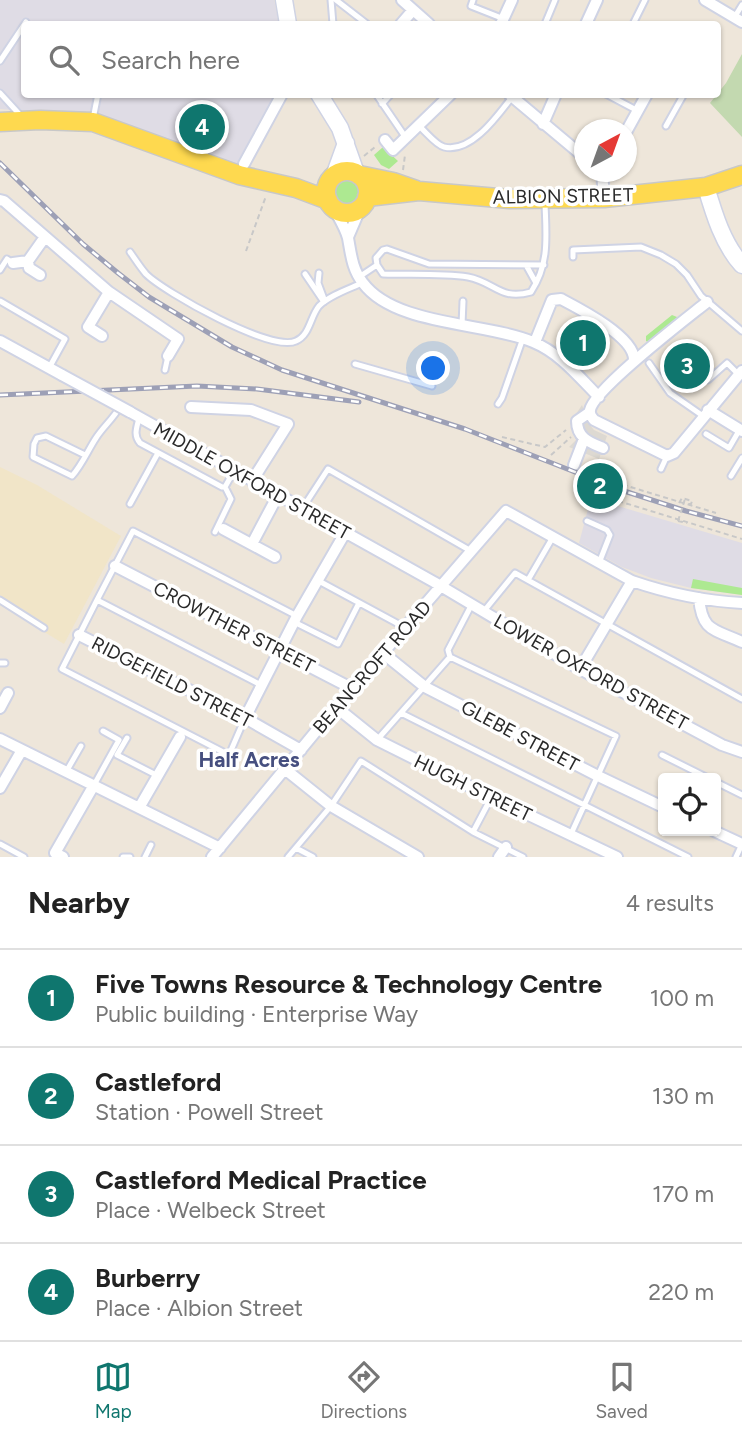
<!DOCTYPE html>
<html lang="en">
<head>
<meta charset="utf-8">
<style>
	body { margin:0; font-family:Figtree,sans-serif; background:#f2f2f2; color:#222 }
	.controls { position:absolute; right:21px; bottom:21px; display:grid; overflow:hidden; border-radius:7px; box-shadow:0 2px 5px #0004 }
	.controls button { width:63px; height:63px; display:grid; place-items:center; padding:0; border:0; border-bottom:2px solid #e0e0e0; background:#fff; color:#222; font:35px sans-serif }
	.compass { position:absolute; left:574px; top:119px; width:63px; height:63px; border-radius:50%; background:#fff; box-shadow:0 2px 5px #0004; rotate:41deg }
	.you { position:absolute; left:434px; top:369px; width:24px; height:24px; margin:-18px; border:5px solid #fff; border-radius:50%; background:#1a73e8; box-shadow:0 0 0 10px #1a73e833 }
	.badge { display:grid; place-items:center; width:46px; height:46px; border-radius:50%; background:#0f766e; color:#fff; font-size:23px; font-weight:700 }
	.pin { position:absolute; translate:-50% -50%; border:4px solid #fff; box-shadow:0 2px 7px #0006 }
	.list { margin:0; padding:0; list-style:none }
	h2 { display:flex; justify-content:space-between; align-items:center; height:91px; margin:0; padding:0 28px; font-size:30px }
	h2 small { font-size:23px; font-weight:400; color:#767676 }
	.list li { display:grid; grid-template-columns:46px 1fr auto; gap:21px; align-items:center; box-sizing:border-box; height:98px; padding:0 28px; border-top:2px solid #e0e0e0 }
	.list b { display:block; font-size:26px; white-space:nowrap }
	.list p { margin:0; font-size:23px; white-space:nowrap; color:#767676 }
	.list em { font-size:23px; font-style:normal; color:#767676 }
	.icon { flex:none; width:38px; height:38px; fill:none; stroke:currentColor; stroke-width:2; stroke-linecap:round; stroke-linejoin:round }
	.map { position:relative; flex:none; width:742px; height:857px; overflow:hidden }
	.search { position:absolute; background:#fff; box-shadow:0 2px 5px #0004; left:21px; right:21px; top:21px; height:77px; display:flex; align-items:center; gap:18px; box-sizing:border-box; padding:0 24px; border-radius:7px; color:#767676; font-size:26px }
	.sheet { height:483px; background:#fff }
	nav { display:flex; justify-content:space-around; align-items:center; box-sizing:border-box; height:98px; border-top:2px solid #e0e0e0; background:#fff; font-size:19px; color:#767676 }
	nav a { display:grid; justify-items:center; gap:4px }
	nav .on { color:#0f766e }
	.map>svg:first-child { display:block }
	.industrial { fill:#dfdce5 }
	.education { fill:#f1e5c8 }
	.green { fill:#ade991 }
	.cemetery { fill:#c3d9b0 }
	.plaza { fill:#ddd9d2 }
	.lines { fill:none; stroke-linecap:round; stroke-linejoin:round }
	.lane-casing { stroke:#cfd3e4; stroke-width:9 }
	.street-casing { stroke:#cfd3e4; stroke-width:14 }
	.secondary-casing { stroke:#cfd3e4; stroke-width:19 }
	.primary-casing { stroke:#c8c8c8; stroke-width:21 }
	.path { stroke:#c8c8c8; stroke-width:2; stroke-dasharray:5 3.5; stroke-linecap:butt }
	.lane { stroke:#fff; stroke-width:5 }
	.street { stroke:#fff; stroke-width:10 }
	.secondary { stroke:#fff; stroke-width:16 }
	.primary { stroke:#fed94f; stroke-width:18 }
	.rail-casing { stroke:#9da0b6; stroke-width:5 }
	.rail { stroke:#fff; stroke-width:2.5; stroke-dasharray:8; stroke-linecap:butt }
	.street-bridge-casing { stroke:#cfd3e4; stroke-width:14; stroke-linecap:butt }
	.path-bridge { stroke:#c8c8c8; stroke-width:2; stroke-dasharray:5 3.5; stroke-linecap:butt }
	.street-bridge { stroke:#fff; stroke-width:10 }
	.labels { text-anchor:middle; dominant-baseline:central; stroke-width:7; stroke-linejoin:round; paint-order:stroke }
	.street-label { font-size:19px; fill:#2a2a2a; stroke:#fff }
	.neighbourhood-label { font-size:21px; font-weight:bold; fill:#464f7f; stroke:#fff }
</style>
</head>
<body>
<div class="map">
<svg width="742" height="857" viewBox="0 0 742 857">
	<rect width="100%" height="100%" fill="#eee6da"/>
	<path class="industrial" d="M0,0H274L279,24H24V94L274,95L237,166L108,118L0,109Z
		M591,498L742,543V595L691,588L651,578L622,567L579,543Z"/>
	<path class="education" d="M0,467L37,485L121,536L64,644L0,605Z"/>
	<path class="green" d="M383,147L398,161L389,169L381,165L374,155Z
		M331 191a16 16 0 1 1 32 0a16 16 0 1 1-32 0Z
		M672,315L677,317L676,324L651,344L646,341V336Z
		M693,579L742,588V595L691,588Z"/>
	<path class="cemetery" d="M742,54V137L710,103L726,83Z"/>
	<path class="plaza" d="M582,405L589,424L594,430L607,436L599,459L569,447L577,439L570,423Z"/>
	<g class="lines">
		<g class="lane-casing">
			<path id="lane" d="M331,0L333,24
				M336,0L367,24
				M473,0L471,6L504,19
				M734,18L742,5
				M545,24L555,0
				M633,24L645,0
				M0,61L26,22
				M0,93L21,116
				M376,94L406,138
				M606,94L638,111
				M382,104L391,94
				M93,119L98,94
				M419,126C426,132 436,145 444,147C471,154 498,115 512,97
				M666,126L684,94
				M130,252C135,259 140,267 146,274C164,292 272,353 296,341C310,335 310,317 319,306C330,295 349,289 362,283
				M573,257V250L641,247L661,255L676,264L687,275L701,296L742,331
				M526,265L536,283
				M544,265L429,264L387,249L383,250L376,258L377,265L383,274C411,275 441,273 468,277C495,282 500,301 531,292C550,263 546,235 545,203
				M0,270L7,259L13,263
				M319,273L318,283L324,299
				M305,274L324,302
				M359,277L377,265
				M0,301L65,339L49,368
				M462,325L463,301
				M649,363L670,393L703,416
				M355,364L432,386
				M165,370L168,356
				M708,380L727,363L738,374
				M498,404L502,398L523,338
				M139,418C137,427 133,435 140,443L222,487H225L234,471
				M706,434L729,448L740,429
				M85,455L46,436L37,438L34,444L33,457L72,476C82,465 88,450 96,438C103,427 112,420 120,407
				M661,469L667,456
				M731,476L742,458
				M130,504L158,453
				M302,509L328,469L471,551
				M587,521L607,530L610,535L599,563
				M215,532L231,499L225,487
				M317,580L404,627
				M528,580L553,537
				M0,600L44,628
				M97,600L62,669L229,755L245,718
				M484,611L515,573L742,699
				M294,622L338,644L359,603
				M450,657L448,650L472,604
				M0,663H5
				M261,685L97,600L133,531L297,616
				M401,713L688,857
				M127,738L117,755L158,776
				M377,740L450,657L616,736L571,834
				M662,755L708,778
				M66,772L81,746
				M716,782L742,795
				M94,785L119,740L103,731
				M473,832L491,798
				M0,844L24,857
				M296,848L313,857
				M123,857H130
				M145,857L151,845
				M288,857L331,806L361,761L473,832L523,857
				M736,857L742,844"/>
		</g>
		<g class="street-casing">
			<path id="street" d="M402,0L429,24
				M705,0L742,22
				M401,24L413,10
				M501,24L512,0
				M586,24L597,0
				M509,94L584,157
				M543,124L556,94
				M626,132L647,94
				M385,140L393,150L451,94
				M244,164L282,94
				M602,172L604,198
				M0,200L4,201L109,292L178,339L168,356
				M334,209C339,218 345,227 348,238C351,254 352,269 363,283C395,326 485,322 533,342C560,353 579,377 599,397
				M348,237L360,209
				M28,261L29,268L40,275
				M13,263L28,261L45,237
				M707,302C686,319 594,389 590,410C589,415 592,417 594,420L667,456L674,453L742,371
				M88,327L109,292
				M88,327L102,336
				M0,341L62,375
				M535,342L552,300L561,299C580,309 633,336 634,359
				M191,407L251,410L288,424L252,481
				M708,410L742,431
				M130,412L434,582L580,669L722,745L742,752
				M590,412L577,421C577,438 589,442 603,448
				M574,465L584,439
				M223,529L275,557
				M252,544L278,495
				M115,566L353,689
				M699,598C702,632 714,629 742,642
				M79,635L245,718L301,750
				M383,653L425,687L596,775L663,807
				M580,669L632,581
				M336,707L377,740L491,797L617,857
				M0,708L8,693
				M245,718L297,616L345,533
				M0,739L220,848
				M286,770L331,806L418,857
				M0,788L22,750
				M139,808L180,737
				M714,831L742,844
				M63,857L55,853L94,785
				M212,857L336,707L506,511L632,581C667,593 705,601 742,603
				M499,857L506,847"/>
		</g>
		<g class="secondary-casing">
			<path id="secondary" d="M284,0L288,24
				M319,94L340,128L356,173
				M334,176L346,143
				M706,187C714,214 723,244 742,265"/>
		</g>
		<g class="primary-casing">
			<path id="primary" d="M0,122L40,120L93,122L239,175L296,188L328,200
				M326 192a21 21 0 1 1 42 0a21 21 0 1 1-42 0Z
				M359,175L393,182L416,190
				M367,197L419,191L510,199L604,198L706,187L742,175"/>
		</g>
		<path class="path" d="M364,156L375,147
			M403,170L405,155
			M246,251L266,196
			M502,437L545,447L566,430
			M551,455L571,437
			M583,469L624,485L716,513
			M578,487L602,496L742,539
			M679,503L682,498L692,501L691,504H685
			M678,521L687,523"/>
		<use href="#lane" class="lane"/>
		<use href="#street" class="street"/>
		<use href="#secondary" class="secondary"/>
		<use href="#primary" class="primary"/>
		<g class="rail-casing">
			<path id="rail" d="M0,163L83,244L118,273L149,297L232,347L282,370L465,429L621,490L686,511L742,526
				M0,395L197,386L257,389L359,402"/>
		</g>
		<use href="#rail" class="rail"/>
		<g class="street-bridge-casing">
			<path id="street-bridge" d="M62,375L130,412"/>
		</g>
		<path class="path-bridge" d="M678,521L685,499"/>
		<use href="#street-bridge" class="street-bridge"/>
	</g>
	<g class="labels">
		<g class="street-label">
			<text transform="translate(563 196) rotate(-1)">ALBION STREET</text>
			<text transform="translate(252 481) rotate(29)">MIDDLE OXFORD STREET</text>
			<text transform="translate(234 627) rotate(27)">CROWTHER STREET</text>
			<text transform="translate(372 667) rotate(-49)">BEANCROFT ROAD</text>
			<text transform="translate(591 672) rotate(29)">LOWER OXFORD STREET</text>
			<text transform="translate(172 682) rotate(27)">RIDGEFIELD STREET</text>
			<text transform="translate(520 736) rotate(28)">GLEBE STREET</text>
			<text transform="translate(473 788) rotate(26)">HUGH STREET</text>
		</g>
		<g class="neighbourhood-label">
			<text x="249" y="759">Half Acres</text>
		</g>
	</g>
</svg>
<div class="controls">
<button><svg class="icon" aria-label="locate" viewBox="0 0 24 24"><circle cx="12" cy="12" r="6"/><path d="M12 2v4M12 18v4M2 12h4M18 12h4"/></svg></button>
</div>
<svg class="compass" viewBox="-18 -18 36 36"><path d="M0-13l5 13h-10z" fill="#e53935"/><path d="M0 13l5-13h-10z" fill="#767676"/></svg>
<div class="you"></div>
<div class="pin badge" style="left:583px;top:343px">1</div>
<div class="pin badge" style="left:600px;top:486px">2</div>
<div class="pin badge" style="left:687px;top:366px">3</div>
<div class="pin badge" style="left:202px;top:127px">4</div>
<div class="search"><svg class="icon" aria-label="search" viewBox="0 0 24 24"><circle cx="10" cy="10" r="6"/><path d="M15 15l6 6"/></svg>Search here</div>
</div>
<section class="sheet">
<h2>Nearby<small>4 results</small></h2>
<ul class="list">
<li><span class="badge">1</span><div><b>Five Towns Resource &amp; Technology Centre</b><p>Public building · Enterprise Way</p></div><em>100 m</em></li>
<li><span class="badge">2</span><div><b>Castleford</b><p>Station · Powell Street</p></div><em>130 m</em></li>
<li><span class="badge">3</span><div><b>Castleford Medical Practice</b><p>Place · Welbeck Street</p></div><em>170 m</em></li>
<li><span class="badge">4</span><div><b>Burberry</b><p>Place · Albion Street</p></div><em>220 m</em></li>
</ul>
</section>
<nav>
<a class="on"><svg class="icon" aria-label="map" viewBox="0 0 24 24"><path d="M3 6l6-2 6 2 6-2v14l-6 2-6-2-6 2zM9 4v14M15 6v14"/></svg>Map</a>
<a><svg class="icon" aria-label="directions" viewBox="0 0 24 24"><path d="M12 3l9 9-9 9-9-9zM9 14v-3h6M13 9l2 2-2 2"/></svg>Directions</a>
<a><svg class="icon" aria-label="saved" viewBox="0 0 24 24"><path d="M7 4h10v16l-5-4-5 4z"/></svg>Saved</a>
</nav>
</body>
</html>
